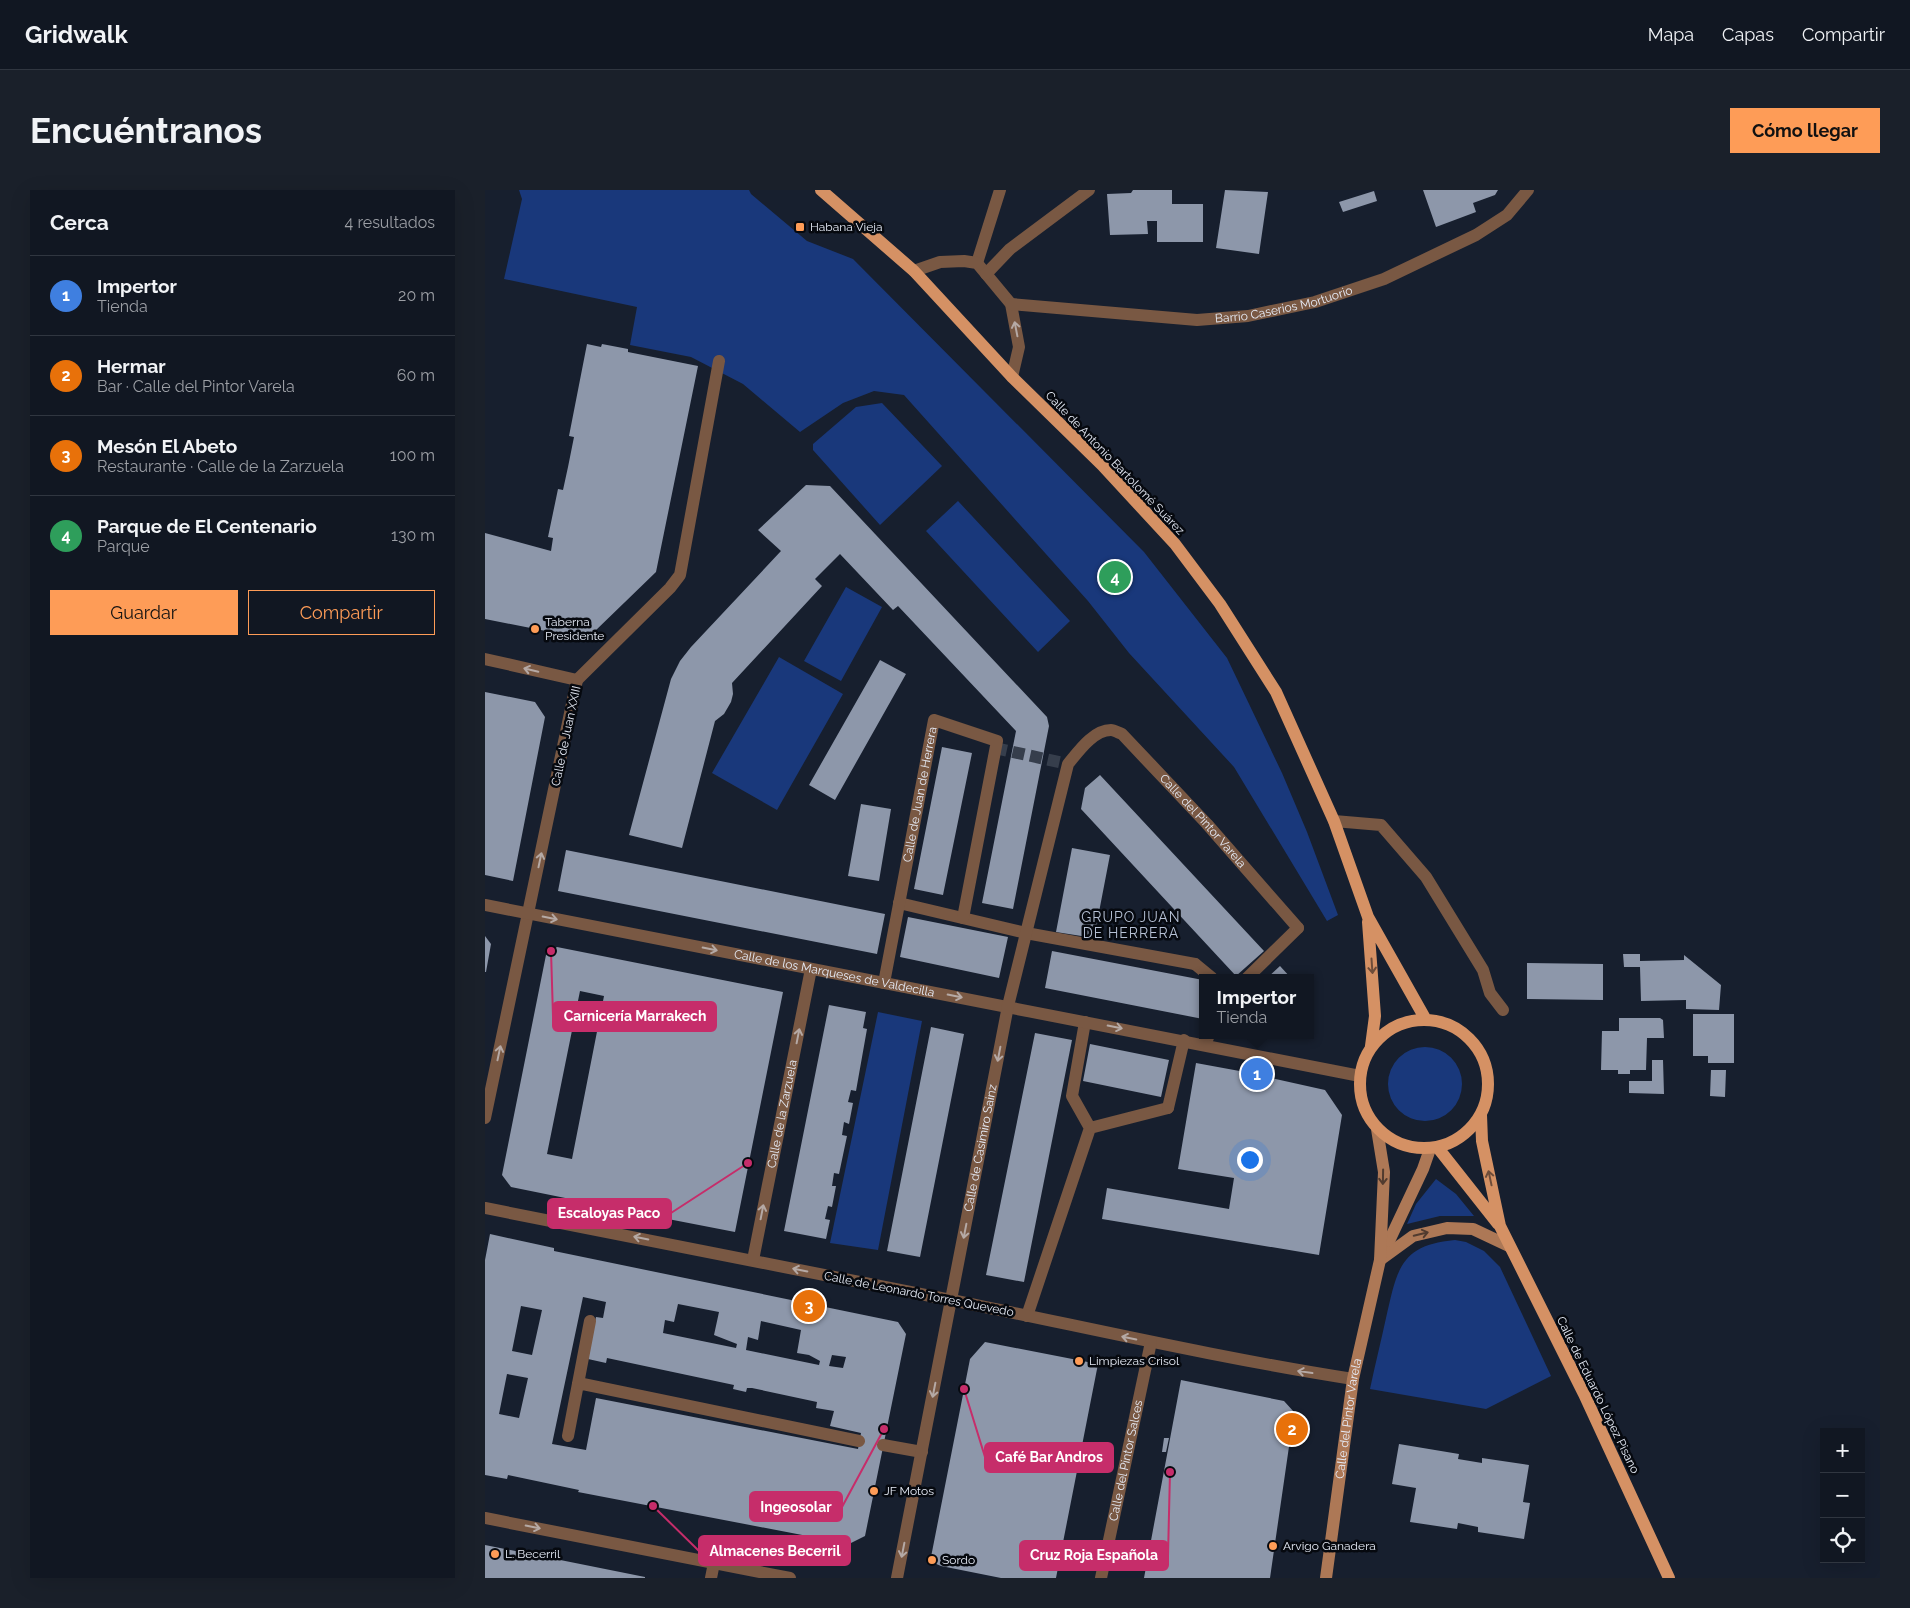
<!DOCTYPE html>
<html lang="es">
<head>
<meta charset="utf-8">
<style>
	body { margin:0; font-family:Raleway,sans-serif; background:#1a202a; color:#f1f3f6 }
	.controls { position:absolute; right:15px; bottom:15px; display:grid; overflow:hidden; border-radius:0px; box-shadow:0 5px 20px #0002 }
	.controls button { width:45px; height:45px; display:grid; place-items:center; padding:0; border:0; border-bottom:1px solid #303640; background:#111722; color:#f1f3f6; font:25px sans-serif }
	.you { position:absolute; left:764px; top:969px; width:18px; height:18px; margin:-12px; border:4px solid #fff; border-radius:50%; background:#1a73e8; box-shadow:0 0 0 8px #1a73e833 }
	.badge { display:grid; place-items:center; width:32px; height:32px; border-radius:50%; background:#fe9c57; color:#fff; font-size:16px; font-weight:700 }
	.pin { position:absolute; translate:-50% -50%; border:2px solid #fff; box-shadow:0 1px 5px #0006 }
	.popup { position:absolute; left:714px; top:784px; width:115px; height:65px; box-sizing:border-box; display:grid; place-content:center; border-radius:0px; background:#111722; filter:drop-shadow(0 1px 4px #0005); font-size:16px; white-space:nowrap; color:#9c9fa5 }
	.popup b { font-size:19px; color:#f1f3f6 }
	.popup::after { content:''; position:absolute; left:50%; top:100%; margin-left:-10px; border:10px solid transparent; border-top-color:#111722 }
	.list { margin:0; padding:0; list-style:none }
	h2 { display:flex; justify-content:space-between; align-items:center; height:65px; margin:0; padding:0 20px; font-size:21px }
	h2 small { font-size:16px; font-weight:400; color:#9c9fa5 }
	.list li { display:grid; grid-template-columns:32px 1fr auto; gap:15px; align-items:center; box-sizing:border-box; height:80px; padding:0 20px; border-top:1px solid #303640 }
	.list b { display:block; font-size:19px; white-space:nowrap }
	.list p { margin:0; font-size:16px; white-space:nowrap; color:#9c9fa5 }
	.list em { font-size:16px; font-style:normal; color:#9c9fa5 }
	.actions { display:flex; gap:10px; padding:15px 20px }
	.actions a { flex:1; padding:11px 0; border:1px solid #fe9c57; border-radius:0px; text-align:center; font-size:18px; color:#fe9c57 }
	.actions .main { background:#fe9c57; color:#111 }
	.icon { flex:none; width:28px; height:28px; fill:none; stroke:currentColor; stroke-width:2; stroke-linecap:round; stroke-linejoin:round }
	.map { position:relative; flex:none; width:1395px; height:1388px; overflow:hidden; border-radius:0px }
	header { display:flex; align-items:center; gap:30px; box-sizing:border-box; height:70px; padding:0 25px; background:#111722; border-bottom:1px solid #303640 }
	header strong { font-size:24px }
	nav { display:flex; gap:28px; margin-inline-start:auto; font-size:18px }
	.intro { display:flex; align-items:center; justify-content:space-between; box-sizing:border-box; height:120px; padding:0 30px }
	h1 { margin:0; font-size:35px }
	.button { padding:12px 22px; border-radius:0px; background:#fe9c57; color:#111; font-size:18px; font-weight:700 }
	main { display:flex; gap:30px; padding:0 30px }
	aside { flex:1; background:#111722; border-radius:0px; box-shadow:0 5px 20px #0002 }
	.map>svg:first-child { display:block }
	.green { fill:#19387b }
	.building { fill:#8d97aa; fill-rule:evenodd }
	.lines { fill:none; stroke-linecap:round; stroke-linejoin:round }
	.pedestrian-tunnel { stroke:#363e4c; stroke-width:12; stroke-dasharray:12 6; stroke-linecap:butt }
	.service { stroke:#795843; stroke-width:12 }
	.pedestrian { stroke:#795843; stroke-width:12 }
	.minor { stroke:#795843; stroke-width:12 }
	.secondary { stroke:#ad7856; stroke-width:12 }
	.primary { stroke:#d59164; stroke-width:12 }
	.oneway { stroke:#b5a9a5 }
	.oneway2 { stroke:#6e4d3a }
	.oneway3 { stroke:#513b2f }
	.poi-dot { fill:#fe9c57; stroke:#06090f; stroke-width:2 }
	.labels { text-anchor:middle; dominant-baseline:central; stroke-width:5; stroke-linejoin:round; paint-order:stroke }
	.poi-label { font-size:12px; fill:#e6ebf6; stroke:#06090f; text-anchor:start }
	.street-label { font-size:12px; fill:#e6ebf6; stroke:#06090f }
	.neighbourhood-label { font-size:14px; letter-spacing:1px; fill:#b6c1d5; stroke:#06090f }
	.leader { fill:none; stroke:#c62d6a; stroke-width:2 }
	.callout-dot { fill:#c62d6a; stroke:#06090f; stroke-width:2 }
	.callout { fill:#c62d6a; stroke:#c62d6a; stroke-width:2 }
	.callout-label { font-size:14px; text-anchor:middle; font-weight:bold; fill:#fff }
</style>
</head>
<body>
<header>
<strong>Gridwalk</strong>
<nav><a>Mapa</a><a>Capas</a><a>Compartir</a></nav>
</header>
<div class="intro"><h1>Encuéntranos</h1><a class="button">Cómo llegar</a></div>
<main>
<aside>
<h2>Cerca<small>4 resultados</small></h2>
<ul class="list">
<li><span class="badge" style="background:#3f7fe0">1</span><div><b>Impertor</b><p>Tienda</p></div><em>20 m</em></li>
<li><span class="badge" style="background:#e8710a">2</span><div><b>Hermar</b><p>Bar · Calle del Pintor Varela</p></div><em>60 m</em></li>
<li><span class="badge" style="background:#e8710a">3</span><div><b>Mesón El Abeto</b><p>Restaurante · Calle de la Zarzuela</p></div><em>100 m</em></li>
<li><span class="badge" style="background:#2e9e5b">4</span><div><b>Parque de El Centenario</b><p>Parque</p></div><em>130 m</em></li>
</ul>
<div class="actions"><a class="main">Guardar</a><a>Compartir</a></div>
</aside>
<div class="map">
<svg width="1395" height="1388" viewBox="0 0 1395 1388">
	<rect width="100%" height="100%" fill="#171f2e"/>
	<path class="green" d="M34,0H264L266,4L322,51L368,69L659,362L742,468L797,583L822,642L853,725L842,731L749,577L644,463L603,411L419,205L389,201L358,213L315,242L258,194L206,167L145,155L152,117L19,89L37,9Z
		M397,213L457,276L395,335L328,260V254L371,217Z
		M473,311L585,431L553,462L441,341Z
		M361,397L397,417L356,491L319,471Z
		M294,467L358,504L292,620L227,583Z
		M393,822L437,831L393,1060L345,1053Z
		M903 894a37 37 0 1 1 74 0a37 37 0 1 1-74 0Z
		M951,989L971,1004L989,1026H955L922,1034L931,1014Z
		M970,1050L981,1052L999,1061L1015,1077L1066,1186L1001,1219L885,1199C890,1175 896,1151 901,1128C912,1081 914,1055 970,1050Z"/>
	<path class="building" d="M648,0H687V14H718V52H672V31H662L663,44L625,45L622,4L646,3Z
		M740,0L783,2L774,64L731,58Z
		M938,0H1013L1010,5L988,13L991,22L951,37Z
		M889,1L892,11L858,22L854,12Z
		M102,154L116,157L117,154L143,159V162L213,176L171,382L109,442L91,447L0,429V343L66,361L68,348L63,347L73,299L78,300L83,277L89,247L84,246Z
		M321,295L345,296L562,527L564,536L528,719L497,713L531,541L413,416L408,420L355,364L330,389L337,396L247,493L248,504L246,512L239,524L230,531L197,658L144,645L186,489L195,471L206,457L296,361L273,340Z
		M395,470L421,484L350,610L324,595Z
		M0,502L50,512L60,527L28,691L0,685Z
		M457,557L487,563L458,705L429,699Z
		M615,585L779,761L751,786L596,619L600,598Z
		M376,614L406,619L394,691L363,686Z
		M587,658L625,665L609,748L571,742Z
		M81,660L400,724L392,764L73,701Z
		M423,727L523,747L514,788L415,767Z
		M0,746L6,754L1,782H0Z
		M72,757L298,802L250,1042L183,1029L182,1033L163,1029L164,1025L26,997L17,985L61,765ZM95,801L119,806L87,969L62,964Z
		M567,761L718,790V829L560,798Z
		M1138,764H1155V771L1199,770V765L1236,795L1234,820L1201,819V810L1156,811L1155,777H1139Z
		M1042,773L1118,774V810L1042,809Z
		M795,776L806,788H782Z
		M344,815L381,822L378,838L382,839L371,901L366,900L363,912L368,913L364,934L359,932L357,945L362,946L354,984L349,983L347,996H351L347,1017L343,1016L340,1029L345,1030L341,1049L299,1041Z
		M1208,824H1249V873H1223V866H1208Z
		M1134,828H1175L1178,830L1179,848H1162L1161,880H1145V884H1133V880H1116L1117,841H1134Z
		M446,837L479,844L435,1067L402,1061Z
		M550,843L587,850L539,1092L501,1085Z
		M605,854L684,870L676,907L598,891Z
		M1167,870H1178L1179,904L1144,903V891H1167Z
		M711,873L760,882L840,900L857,925L834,1065L617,1029L622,998L744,1019L749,988L693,979Z
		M1226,880H1241L1240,907L1225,906Z
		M5,1044L69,1058V1061L413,1132L421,1144L380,1346L364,1354L93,1302L94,1300L23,1285L22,1289L0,1285V1070ZM98,1107L121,1112L118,1128L111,1127L103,1169L121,1173L122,1168L249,1195L248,1199L261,1202L262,1198H267L332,1212L331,1218L349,1221L345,1236L376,1243L373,1259L111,1208L101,1260L67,1254ZM193,1114L234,1122L229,1145L252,1154L251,1158L178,1143L180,1130L189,1132ZM36,1116L57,1120L47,1165L27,1161ZM276,1131L316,1140L312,1163L324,1165L335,1171L334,1175L261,1160L263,1147L273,1150ZM347,1165L361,1167L358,1178L344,1176ZM22,1184L43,1188L34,1228L14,1224Z
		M500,1152L613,1174L571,1388H516L456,1376L449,1373L446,1367L485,1169Z
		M696,1190L799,1211L809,1222L785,1388H659Z
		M679,1248H684L681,1262H677Z
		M914,1254L974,1264L973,1269L997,1273V1268L1044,1275L1038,1312L1045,1313L1039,1349L993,1342V1337L973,1333L972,1339L925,1332L931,1298L907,1294Z
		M0,1355L160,1387V1388H0Z"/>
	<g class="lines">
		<path class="pedestrian-tunnel" d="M510,558L583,574"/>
		<path class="service" d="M849,631L896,635L941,687L998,780L1005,803L1018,820
			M0,1018L466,1110
			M93,1193L374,1251
			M83,1246L105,1131
			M398,1255L437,1262
			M226,1388L229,1373"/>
		<path class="pedestrian" d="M92,490L185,398L195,385L234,171
			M710,774L727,788
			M762,788L813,738
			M720,855L724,845
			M605,938L683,918
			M542,1126L605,938L587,906L600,832"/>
		<g class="minor">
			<path d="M492,73L515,0"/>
			<path d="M429,81L455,72L479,71L492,73L526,114L534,157L527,187"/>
			<path d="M501,84L525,59L604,0"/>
			<path id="s1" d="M526,114L712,130L763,126L830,112L899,89L991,45L1022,25L1043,0"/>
			<path d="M0,469L92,490L0,928"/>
			<path d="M414,713L541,743L710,774"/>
			<path id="s2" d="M0,715L875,886"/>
			<path id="s3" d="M399,793L449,530L512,551L478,728"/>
			<path d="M683,918L699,850"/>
			<path id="s4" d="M268,1070L326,779"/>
			<path d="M466,1110C600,1137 733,1168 868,1189"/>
			<path d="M0,1328L305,1388"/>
			<path id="s5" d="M412,1388L523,816L583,574C593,562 608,540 626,540C629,540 634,543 637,544L722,634L813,738"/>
			<path id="s6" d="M616,1388L666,1152"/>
		</g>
		<g class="secondary">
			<path d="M897,1066L938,979L945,959"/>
			<path d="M895,1070L928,1046L962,1038L988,1039L1024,1056"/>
			<path id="s7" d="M841,1388L868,1189L895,1070L899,982L892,939"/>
		</g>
		<path class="primary" d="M336,0L429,81L527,187L617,275L690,354L735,414L791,502L849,631L883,727L941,830
			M883,732L890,826L886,856
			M875 894a64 64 0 1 1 128 0a64 64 0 1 1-128 0Z
			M996,925L997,951L1015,1036L1099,1204L1184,1388
			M953,958L1013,1034"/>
	</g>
	<defs><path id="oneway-shaft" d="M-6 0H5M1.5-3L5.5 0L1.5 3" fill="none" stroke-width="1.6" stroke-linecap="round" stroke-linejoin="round" transform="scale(1.25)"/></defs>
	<g class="oneway">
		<use href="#oneway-shaft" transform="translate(531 139) rotate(-101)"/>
		<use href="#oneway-shaft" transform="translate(46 480) rotate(-167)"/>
		<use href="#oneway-shaft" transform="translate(55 670) rotate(-78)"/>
		<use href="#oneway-shaft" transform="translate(65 728) rotate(11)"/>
		<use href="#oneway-shaft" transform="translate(225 759) rotate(11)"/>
		<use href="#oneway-shaft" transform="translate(470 806) rotate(11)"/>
		<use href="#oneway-shaft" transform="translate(630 837) rotate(11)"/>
		<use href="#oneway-shaft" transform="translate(313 846) rotate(-79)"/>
		<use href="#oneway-shaft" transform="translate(14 863) rotate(-78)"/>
		<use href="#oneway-shaft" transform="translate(514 864) rotate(101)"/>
		<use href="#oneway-shaft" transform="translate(277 1022) rotate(-79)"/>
		<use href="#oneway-shaft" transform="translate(480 1041) rotate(101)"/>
		<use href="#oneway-shaft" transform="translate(156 1048) rotate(-169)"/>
		<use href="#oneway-shaft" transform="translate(315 1080) rotate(-169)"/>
		<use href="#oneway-shaft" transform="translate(644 1148) rotate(-168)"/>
		<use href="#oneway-shaft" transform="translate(820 1182) rotate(-172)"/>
		<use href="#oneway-shaft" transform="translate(449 1200) rotate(101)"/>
		<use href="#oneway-shaft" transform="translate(48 1337) rotate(11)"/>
		<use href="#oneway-shaft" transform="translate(418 1360) rotate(101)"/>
	</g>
	<g class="oneway2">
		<use href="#oneway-shaft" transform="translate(887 776) rotate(86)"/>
		<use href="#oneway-shaft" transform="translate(1005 988) rotate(-102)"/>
	</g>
	<g class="oneway3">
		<use href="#oneway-shaft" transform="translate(898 987) rotate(91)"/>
		<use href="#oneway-shaft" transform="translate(936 1044) rotate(-14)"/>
	</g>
	<g class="poi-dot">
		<rect x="310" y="32" width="10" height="10" rx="2.5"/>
		<circle cx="50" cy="439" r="5"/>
		<circle cx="594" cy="1171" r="5"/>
		<circle cx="389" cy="1301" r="5"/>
		<circle cx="788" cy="1356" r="5"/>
		<circle cx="10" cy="1364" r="5"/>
		<circle cx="447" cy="1370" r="5"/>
	</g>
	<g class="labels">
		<g class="poi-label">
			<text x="325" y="37">Habana Vieja</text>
			<text x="60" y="432">Taberna<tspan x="60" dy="14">Presidente</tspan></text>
			<text x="604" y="1171">Limpiezas Crisol</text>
			<text x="399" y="1301">JF Motos</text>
			<text x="798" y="1356">Arvigo Ganadera</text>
			<text x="20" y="1364">L. Becerril</text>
			<text x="457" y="1370">Sordo</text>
		</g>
		<g class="street-label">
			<text stroke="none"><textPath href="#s1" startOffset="275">Barrio Caserios Mortuorio</textPath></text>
			<text transform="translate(630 273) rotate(46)">Calle de Antonio Bartolomé Suárez</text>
			<text transform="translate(81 546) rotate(-78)">Calle de Juan XXIII</text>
			<text stroke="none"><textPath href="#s3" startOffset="192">Calle de Juan de Herrera</textPath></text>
			<text stroke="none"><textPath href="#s5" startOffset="1019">Calle del Pintor Varela</textPath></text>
			<text stroke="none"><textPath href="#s2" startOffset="356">Calle de los Marqueses de Valdecilla</textPath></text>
			<text stroke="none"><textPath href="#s4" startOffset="149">Calle de la Zarzuela</textPath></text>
			<text stroke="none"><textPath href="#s5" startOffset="438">Calle de Casimiro Sainz</textPath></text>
			<text transform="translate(434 1104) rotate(11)">Calle de Leonardo Torres Quevedo</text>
			<text transform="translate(1113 1205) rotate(64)">Calle de Eduardo López Pisano</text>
			<text stroke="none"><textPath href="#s7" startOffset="161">Calle del Pintor Varela</textPath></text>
			<text stroke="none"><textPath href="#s6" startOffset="120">Calle del Pintor Salces</textPath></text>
		</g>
		<g class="neighbourhood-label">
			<text x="646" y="727">GRUPO JUAN<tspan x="646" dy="16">DE HERRERA</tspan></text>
		</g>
	</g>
	<path class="leader" d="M66 761L68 826M263 973L186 1023M479 1199L500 1267M399 1239L357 1317M168 1316L214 1361M685 1282L683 1366"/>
	<g class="callout-dot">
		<circle cx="66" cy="761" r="5"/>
		<circle cx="263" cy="973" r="5"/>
		<circle cx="479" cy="1199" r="5"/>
		<circle cx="399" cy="1239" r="5"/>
		<circle cx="168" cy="1316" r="5"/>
		<circle cx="685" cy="1282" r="5"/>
	</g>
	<g class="callout">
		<rect x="68" y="812" width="163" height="29" rx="5"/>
		<rect x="63" y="1009" width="123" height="29" rx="5"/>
		<rect x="500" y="1253" width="128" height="29" rx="5"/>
		<rect x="265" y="1302" width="92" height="29" rx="5"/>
		<rect x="214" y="1346" width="151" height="29" rx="5"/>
		<rect x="535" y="1351" width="148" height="29" rx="5"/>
	</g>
	<g class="callout-label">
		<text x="150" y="831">Carnicería Marrakech</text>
		<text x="124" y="1028">Escaloyas Paco</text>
		<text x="564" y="1272">Café Bar Andros</text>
		<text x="311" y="1322">Ingeosolar</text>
		<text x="290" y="1366">Almacenes Becerril</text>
		<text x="609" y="1370">Cruz Roja Española</text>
	</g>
</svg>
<div class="controls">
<button>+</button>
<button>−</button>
<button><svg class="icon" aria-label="locate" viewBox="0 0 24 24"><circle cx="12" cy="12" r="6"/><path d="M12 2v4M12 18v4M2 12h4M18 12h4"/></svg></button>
</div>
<div class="you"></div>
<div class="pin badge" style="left:772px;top:884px;background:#3f7fe0">1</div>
<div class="popup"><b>Impertor</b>Tienda</div>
<div class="pin badge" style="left:807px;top:1239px;background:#e8710a">2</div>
<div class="pin badge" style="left:324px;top:1116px;background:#e8710a">3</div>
<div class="pin badge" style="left:630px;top:387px;background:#2e9e5b">4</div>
</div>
</main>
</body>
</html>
